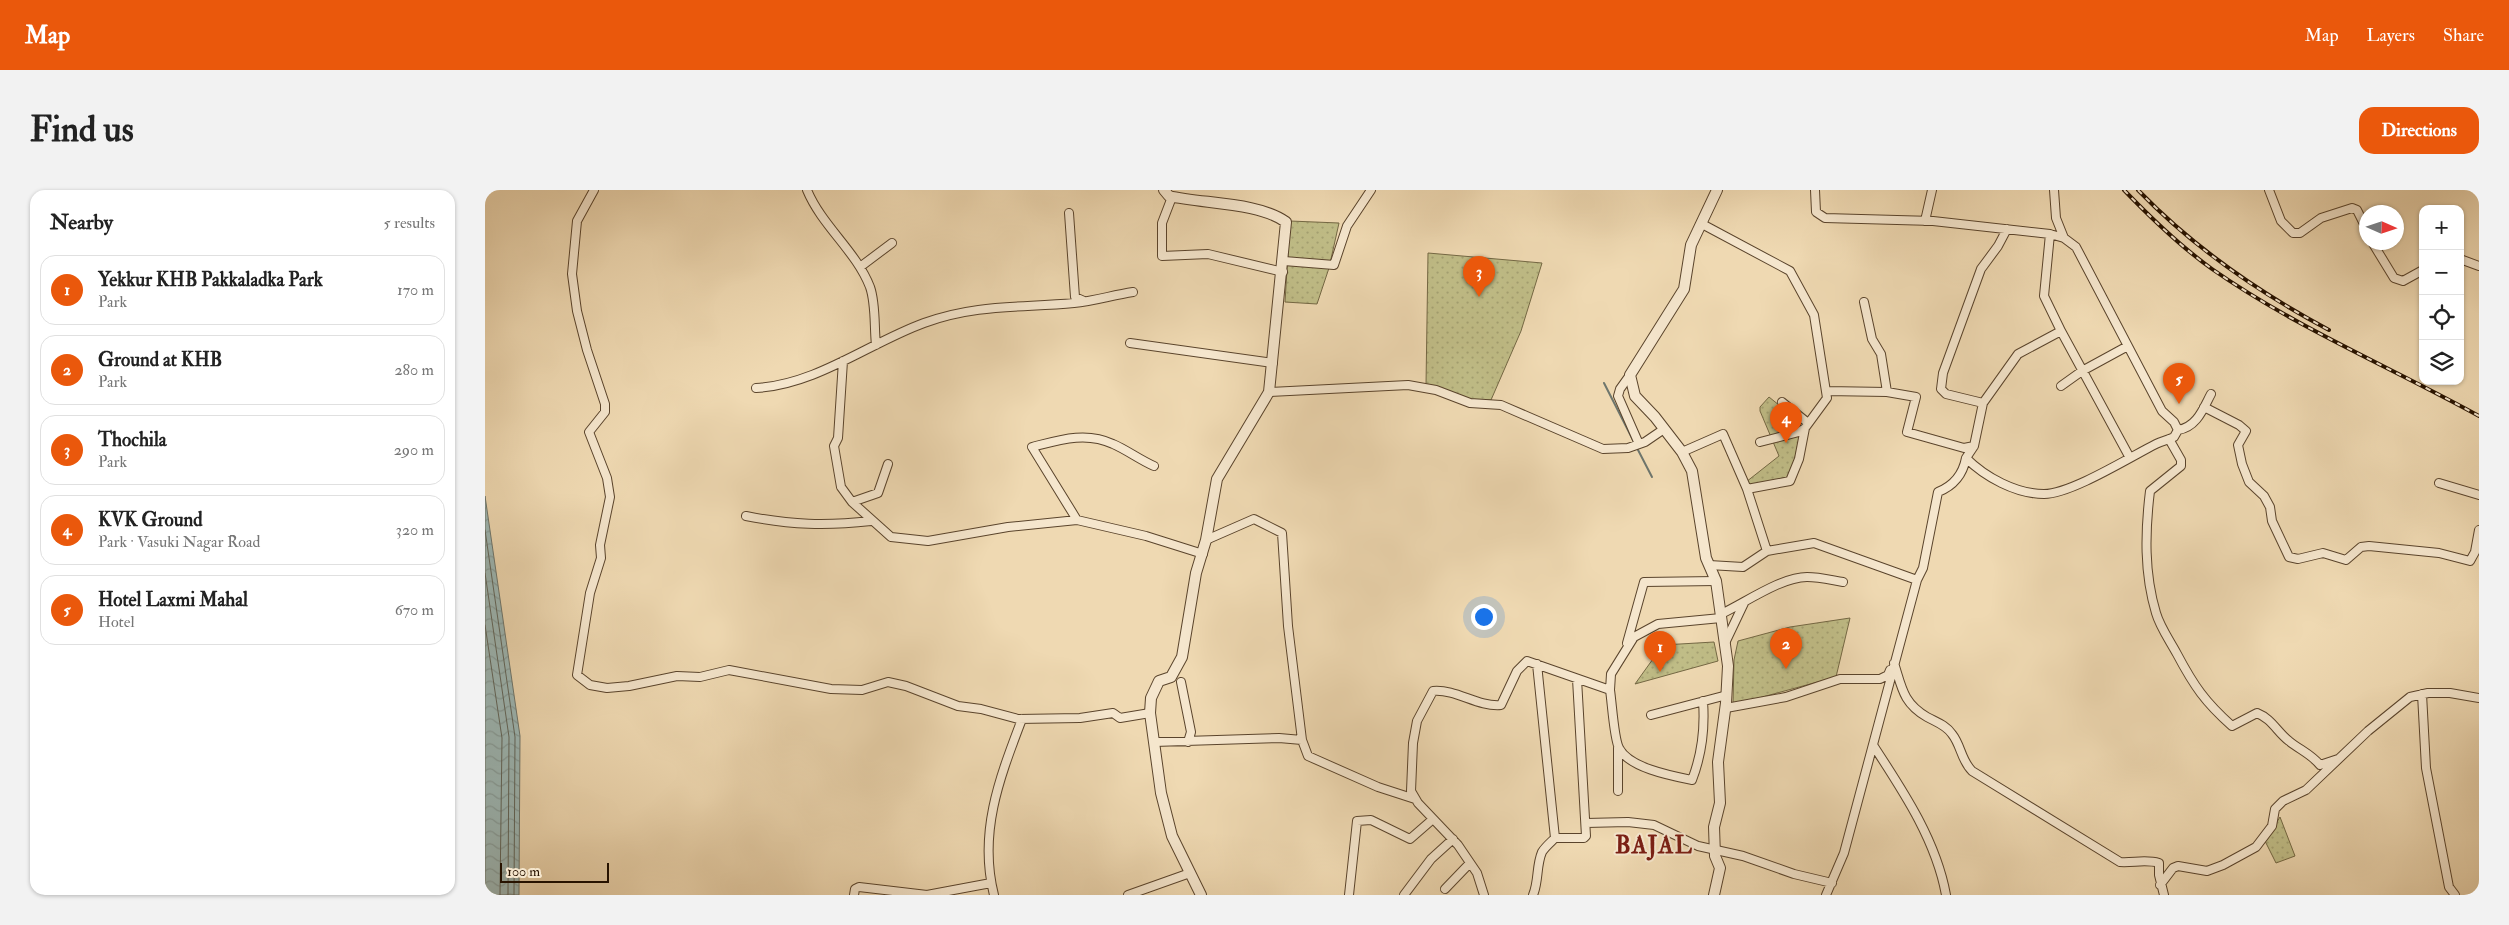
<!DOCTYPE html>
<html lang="en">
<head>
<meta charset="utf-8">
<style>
	body { margin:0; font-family:"IM FELL Double Pica",serif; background:#f2f2f2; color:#222 }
	.controls { position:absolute; right:15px; top:15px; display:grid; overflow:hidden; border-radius:10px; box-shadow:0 1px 4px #0004 }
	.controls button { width:45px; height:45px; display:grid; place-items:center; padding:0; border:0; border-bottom:1px solid #e0e0e0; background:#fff; color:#222; font:25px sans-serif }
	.compass { position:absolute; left:1874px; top:15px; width:45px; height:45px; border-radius:50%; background:#fff; box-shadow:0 1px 4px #0004; rotate:93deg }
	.scale { position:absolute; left:15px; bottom:12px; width:109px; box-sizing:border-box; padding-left:5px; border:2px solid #281300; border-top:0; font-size:14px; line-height:18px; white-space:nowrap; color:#281300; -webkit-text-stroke:4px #f5e6cd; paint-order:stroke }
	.you { position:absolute; left:998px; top:426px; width:18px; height:18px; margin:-12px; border:4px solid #fff; border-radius:50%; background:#1a73e8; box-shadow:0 0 0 8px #1a73e833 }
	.badge { display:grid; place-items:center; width:32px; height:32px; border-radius:50%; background:#ea580c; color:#fff; font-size:16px; font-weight:700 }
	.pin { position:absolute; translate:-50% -41px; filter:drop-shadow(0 1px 2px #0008) }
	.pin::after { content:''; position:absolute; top:26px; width:18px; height:15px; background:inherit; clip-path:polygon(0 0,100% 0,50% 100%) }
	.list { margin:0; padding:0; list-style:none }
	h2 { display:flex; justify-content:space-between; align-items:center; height:65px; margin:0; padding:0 20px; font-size:21px }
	h2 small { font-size:16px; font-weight:400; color:#767676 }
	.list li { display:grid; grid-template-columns:32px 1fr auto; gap:15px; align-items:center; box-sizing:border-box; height:70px; margin:0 10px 10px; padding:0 10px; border:1px solid #e0e0e0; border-radius:15px }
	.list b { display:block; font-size:19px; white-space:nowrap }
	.list p { margin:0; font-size:16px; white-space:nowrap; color:#767676 }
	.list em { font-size:16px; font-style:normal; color:#767676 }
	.icon { flex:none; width:28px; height:28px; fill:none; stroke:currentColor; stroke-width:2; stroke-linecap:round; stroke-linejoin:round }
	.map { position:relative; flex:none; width:1994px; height:705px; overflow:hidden; border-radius:15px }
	header { display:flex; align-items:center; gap:30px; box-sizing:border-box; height:70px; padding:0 25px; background:#ea580c; color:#fff }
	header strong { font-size:24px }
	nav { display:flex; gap:28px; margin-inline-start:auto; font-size:18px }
	.intro { display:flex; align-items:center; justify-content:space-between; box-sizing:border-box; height:120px; padding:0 30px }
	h1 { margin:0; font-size:35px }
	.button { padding:12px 22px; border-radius:15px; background:#ea580c; color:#fff; font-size:18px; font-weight:700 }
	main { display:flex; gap:30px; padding:0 30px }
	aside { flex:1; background:#fff; border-radius:15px; box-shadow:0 1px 4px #0004 }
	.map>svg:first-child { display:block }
	.park { fill:url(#park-dots); stroke:#746844 }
	.water { fill:url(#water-waves); stroke:#6e766d }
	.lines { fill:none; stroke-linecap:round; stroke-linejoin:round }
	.shore { stroke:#62665b; stroke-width:1 }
	.stream { stroke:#6e766d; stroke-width:2 }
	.minor-casing { stroke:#5a442c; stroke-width:10 }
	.tertiary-casing { stroke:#5a442c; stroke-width:12 }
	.minor { stroke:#f5e6cd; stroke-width:8 }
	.tertiary { stroke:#f5e6cd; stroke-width:10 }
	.rail-casing { stroke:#281300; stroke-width:4 }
	.rail { stroke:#f5e6cd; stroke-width:2; stroke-dasharray:5.5; stroke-linecap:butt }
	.labels { text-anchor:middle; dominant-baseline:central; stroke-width:4; stroke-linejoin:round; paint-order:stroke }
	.district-label { font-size:24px; font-weight:bold; letter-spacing:1px; fill:#7a1f14; stroke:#f5e6cd }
</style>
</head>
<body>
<header>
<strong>Map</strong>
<nav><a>Map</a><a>Layers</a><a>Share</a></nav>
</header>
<div class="intro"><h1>Find us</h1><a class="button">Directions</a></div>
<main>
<aside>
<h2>Nearby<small>5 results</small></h2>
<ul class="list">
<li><span class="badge">1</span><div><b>Yekkur KHB Pakkaladka Park</b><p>Park</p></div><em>170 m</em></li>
<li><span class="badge">2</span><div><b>Ground at KHB</b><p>Park</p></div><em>280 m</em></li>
<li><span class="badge">3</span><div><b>Thochila</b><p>Park</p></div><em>290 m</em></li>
<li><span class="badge">4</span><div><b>KVK Ground</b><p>Park · Vasuki Nagar Road</p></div><em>320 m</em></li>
<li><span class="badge">5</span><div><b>Hotel Laxmi Mahal</b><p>Hotel</p></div><em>670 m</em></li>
</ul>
</aside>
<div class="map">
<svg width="1994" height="705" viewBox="0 0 1994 705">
	<defs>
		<pattern id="park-dots" width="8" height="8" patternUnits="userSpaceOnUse" patternTransform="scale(1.25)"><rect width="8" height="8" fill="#c0bd87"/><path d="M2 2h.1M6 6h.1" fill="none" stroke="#a5a273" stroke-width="1.8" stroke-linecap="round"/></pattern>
		<pattern id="water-waves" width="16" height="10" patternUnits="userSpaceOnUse" patternTransform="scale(1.25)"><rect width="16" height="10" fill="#9db8b6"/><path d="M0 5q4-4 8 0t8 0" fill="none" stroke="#879d9b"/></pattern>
	</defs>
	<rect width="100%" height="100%" fill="#efd9b2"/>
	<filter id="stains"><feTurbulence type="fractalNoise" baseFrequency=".004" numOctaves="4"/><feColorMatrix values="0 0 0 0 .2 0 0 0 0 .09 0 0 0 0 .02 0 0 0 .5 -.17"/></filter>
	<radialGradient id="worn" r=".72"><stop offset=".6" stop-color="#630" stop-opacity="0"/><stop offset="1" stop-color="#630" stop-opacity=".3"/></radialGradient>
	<path class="park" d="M805,31L854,33L844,78L832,114L800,112Z
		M943,63L1057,73L1036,141L1006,210L991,211L941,195Z
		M1284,207L1315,232L1316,239L1306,286L1263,298L1261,292L1294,266L1275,221V217Z
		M1365,428L1351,487L1248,515L1249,470L1253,451L1305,437Z
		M1229,452L1233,471L1150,494L1178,455Z
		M1795,627L1810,666L1791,673L1780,651Z"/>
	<path class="water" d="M0,306L35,546L34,705H0Z"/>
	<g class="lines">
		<path class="shore" d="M0,340L30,547L29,705
			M0,383L24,547L23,705
			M0,435L17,548L15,705"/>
		<path class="stream" d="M1119,193L1150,254
			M1152,258L1167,287"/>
		<g class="minor-casing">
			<path id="minor" d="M109,0L92,31L87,84L92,121L102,160L120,214V222L104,242L122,288L125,307L115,355L116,368L105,403L92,485L105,495L122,498L144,496L192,486L215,487L244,480L346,499L377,500L403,492L421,496L473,516L496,519L533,529L595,528L628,523L635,528L665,523
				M322,0C337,36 371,61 385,97C391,114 389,137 391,155
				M1330,0L1331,22L1340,28L1448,31L1565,44L1579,48L1591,57L1677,221L1689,232L1693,240L1689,247C1683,250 1677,251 1671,254C1645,267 1586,304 1559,304C1531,304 1500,287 1481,268C1478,284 1468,296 1453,302L1438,378L1432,390L1359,663L1341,705
				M1569,0L1571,28L1579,48
				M1784,0L1796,31L1808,43H1815L1836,28L1867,18L1872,20L1882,40
				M687,7L677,33V66L723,64L798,82
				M584,23L590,107L599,111
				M1440,31L1447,0
				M1217,34L1305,81L1329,125L1342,208L1320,238L1314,269L1305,291L1262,299
				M1887,52L1909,88L1918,91L1938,80
				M1975,69L1994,76
				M799,71L849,75L862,36L886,0
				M375,77L407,53
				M1379,112L1387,149L1396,164L1402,202
				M1576,141L1645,268
				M645,153L788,173
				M358,171L353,248L349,256L356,297L367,312L406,347L443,351L523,337L592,330L661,346L718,364
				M1145,185L1135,199L1133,206L1154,254
				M1576,196L1597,181L1641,157
				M271,198C331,195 384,153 439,133C491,114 536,118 589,113C609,111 628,105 648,102
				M1341,201L1402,202L1431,207L1422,242L1479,258L1489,256L1481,268
				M784,202L923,195L951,200L985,213L1016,215L1118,259L1143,258L1160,252L1179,239
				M1297,212L1323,233
				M1498,213L1461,204L1456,199L1458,183L1496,79L1513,56L1522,39
				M1719,217L1754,235L1761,241L1753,255L1757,274L1764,292L1779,306L1785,317L1787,331L1804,367L1813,369L1838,363L1861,370L1876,357L1884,356L1954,363L1985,371L1990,362L1994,340
				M1693,240C1712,237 1718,219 1726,204
				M1684,249L1696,270V276L1665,301C1660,342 1659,383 1671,423C1675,437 1685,451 1692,464C1709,496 1720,512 1747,536L1772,523C1787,529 1792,542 1804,551C1815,560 1826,564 1835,575L1853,569
				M1275,252L1314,242L1320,238
				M1489,256L1498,213L1533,164L1576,141L1559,106L1565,44
				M1197,262L1238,244L1262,299L1282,361L1329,353L1432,390
				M1954,293L1994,305
				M367,312L393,303L403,274
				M261,326C306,335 341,336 386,331
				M592,330L547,257C574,250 601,241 628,254C642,260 655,270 669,276
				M721,350L769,329L797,343L803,436L817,550
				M1224,375L1258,377L1282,361
				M1236,424C1260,413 1296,387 1322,387C1334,387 1346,390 1358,392
				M1142,453L1159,392L1231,391
				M1240,453L1259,413
				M1409,473C1417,498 1418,513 1442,527C1451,532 1461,535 1467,544C1476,555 1476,570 1487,581L1635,672C1648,673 1661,669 1674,673V685L1679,705
				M1052,474L1070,648
				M696,492L706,542L703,552
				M1125,500C1127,513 1129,549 1134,558C1144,578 1187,586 1207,590C1217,564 1220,538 1218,511
				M1937,504L1941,578L1964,697L1970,705
				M1241,518L1301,507L1355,489H1395L1403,485L1405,480
				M1166,525L1242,505
				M669,552L794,548L817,550L823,566L893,597L930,609
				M1388,555C1418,601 1451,650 1461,705
				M1133,601V558
				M1101,633L1143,632L1169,635L1213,656L1258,666L1309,684L1347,693
				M1675,695L1688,678L1693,676L1722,681L1738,675L1771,657L1787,636L1790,619L1798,611L1821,600L1883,541L1925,507L1943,503H1965L1994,508
				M960,699L985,673
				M369,705L370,699L374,697L442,705L506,693
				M509,705C493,642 515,587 537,529
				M643,705L705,683
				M864,705L872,631L886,630L925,649L948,629
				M919,705L946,669L968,649
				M999,705L992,683L973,655L933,613L926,601L928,553L932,531L948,501C972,499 992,517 1016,515L1032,481L1042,471L1125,500L1126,484L1149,447L1173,434L1236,428
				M1048,705C1054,691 1051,676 1057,662C1060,657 1066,652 1070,648H1099L1101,646L1092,489"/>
		</g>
		<g class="tertiary-casing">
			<path id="tertiary" d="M679,0L684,6C718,14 773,12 801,32L784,202L732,289L721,350L711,383L697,467L686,487L674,491L666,508L665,523L676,603L687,646L716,705
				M1229,705L1235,678L1230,666L1229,637L1235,613L1233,572L1241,513L1243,476L1231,391L1221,368L1207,281L1197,262L1170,227L1150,206L1145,185L1199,99L1206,55L1232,0"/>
		</g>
		<use href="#minor" class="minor"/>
		<use href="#tertiary" class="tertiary"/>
		<g class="rail-casing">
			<path id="rail" d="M1639,0C1666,28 1695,56 1727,79C1810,137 1905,177 1994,226
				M1653,0C1709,58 1773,102 1844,140"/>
		</g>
		<use href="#rail" class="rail"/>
	</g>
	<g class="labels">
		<g class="district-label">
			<text x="1169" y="655">BAJAL</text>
		</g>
	</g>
	<rect width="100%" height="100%" filter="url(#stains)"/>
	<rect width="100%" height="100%" fill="url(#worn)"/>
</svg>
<div class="controls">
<button>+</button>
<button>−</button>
<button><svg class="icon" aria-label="locate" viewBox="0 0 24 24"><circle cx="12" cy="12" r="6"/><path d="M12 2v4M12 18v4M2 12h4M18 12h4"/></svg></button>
<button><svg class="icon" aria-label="layers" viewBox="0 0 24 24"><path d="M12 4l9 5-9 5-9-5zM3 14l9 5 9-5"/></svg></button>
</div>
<svg class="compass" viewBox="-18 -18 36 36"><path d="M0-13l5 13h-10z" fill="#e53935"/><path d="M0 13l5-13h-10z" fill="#767676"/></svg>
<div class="scale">100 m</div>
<div class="you"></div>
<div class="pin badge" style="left:1175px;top:482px">1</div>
<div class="pin badge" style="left:1301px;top:479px">2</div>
<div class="pin badge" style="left:994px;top:107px">3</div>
<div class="pin badge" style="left:1301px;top:253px">4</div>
<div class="pin badge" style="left:1694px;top:214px">5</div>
</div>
</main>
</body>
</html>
